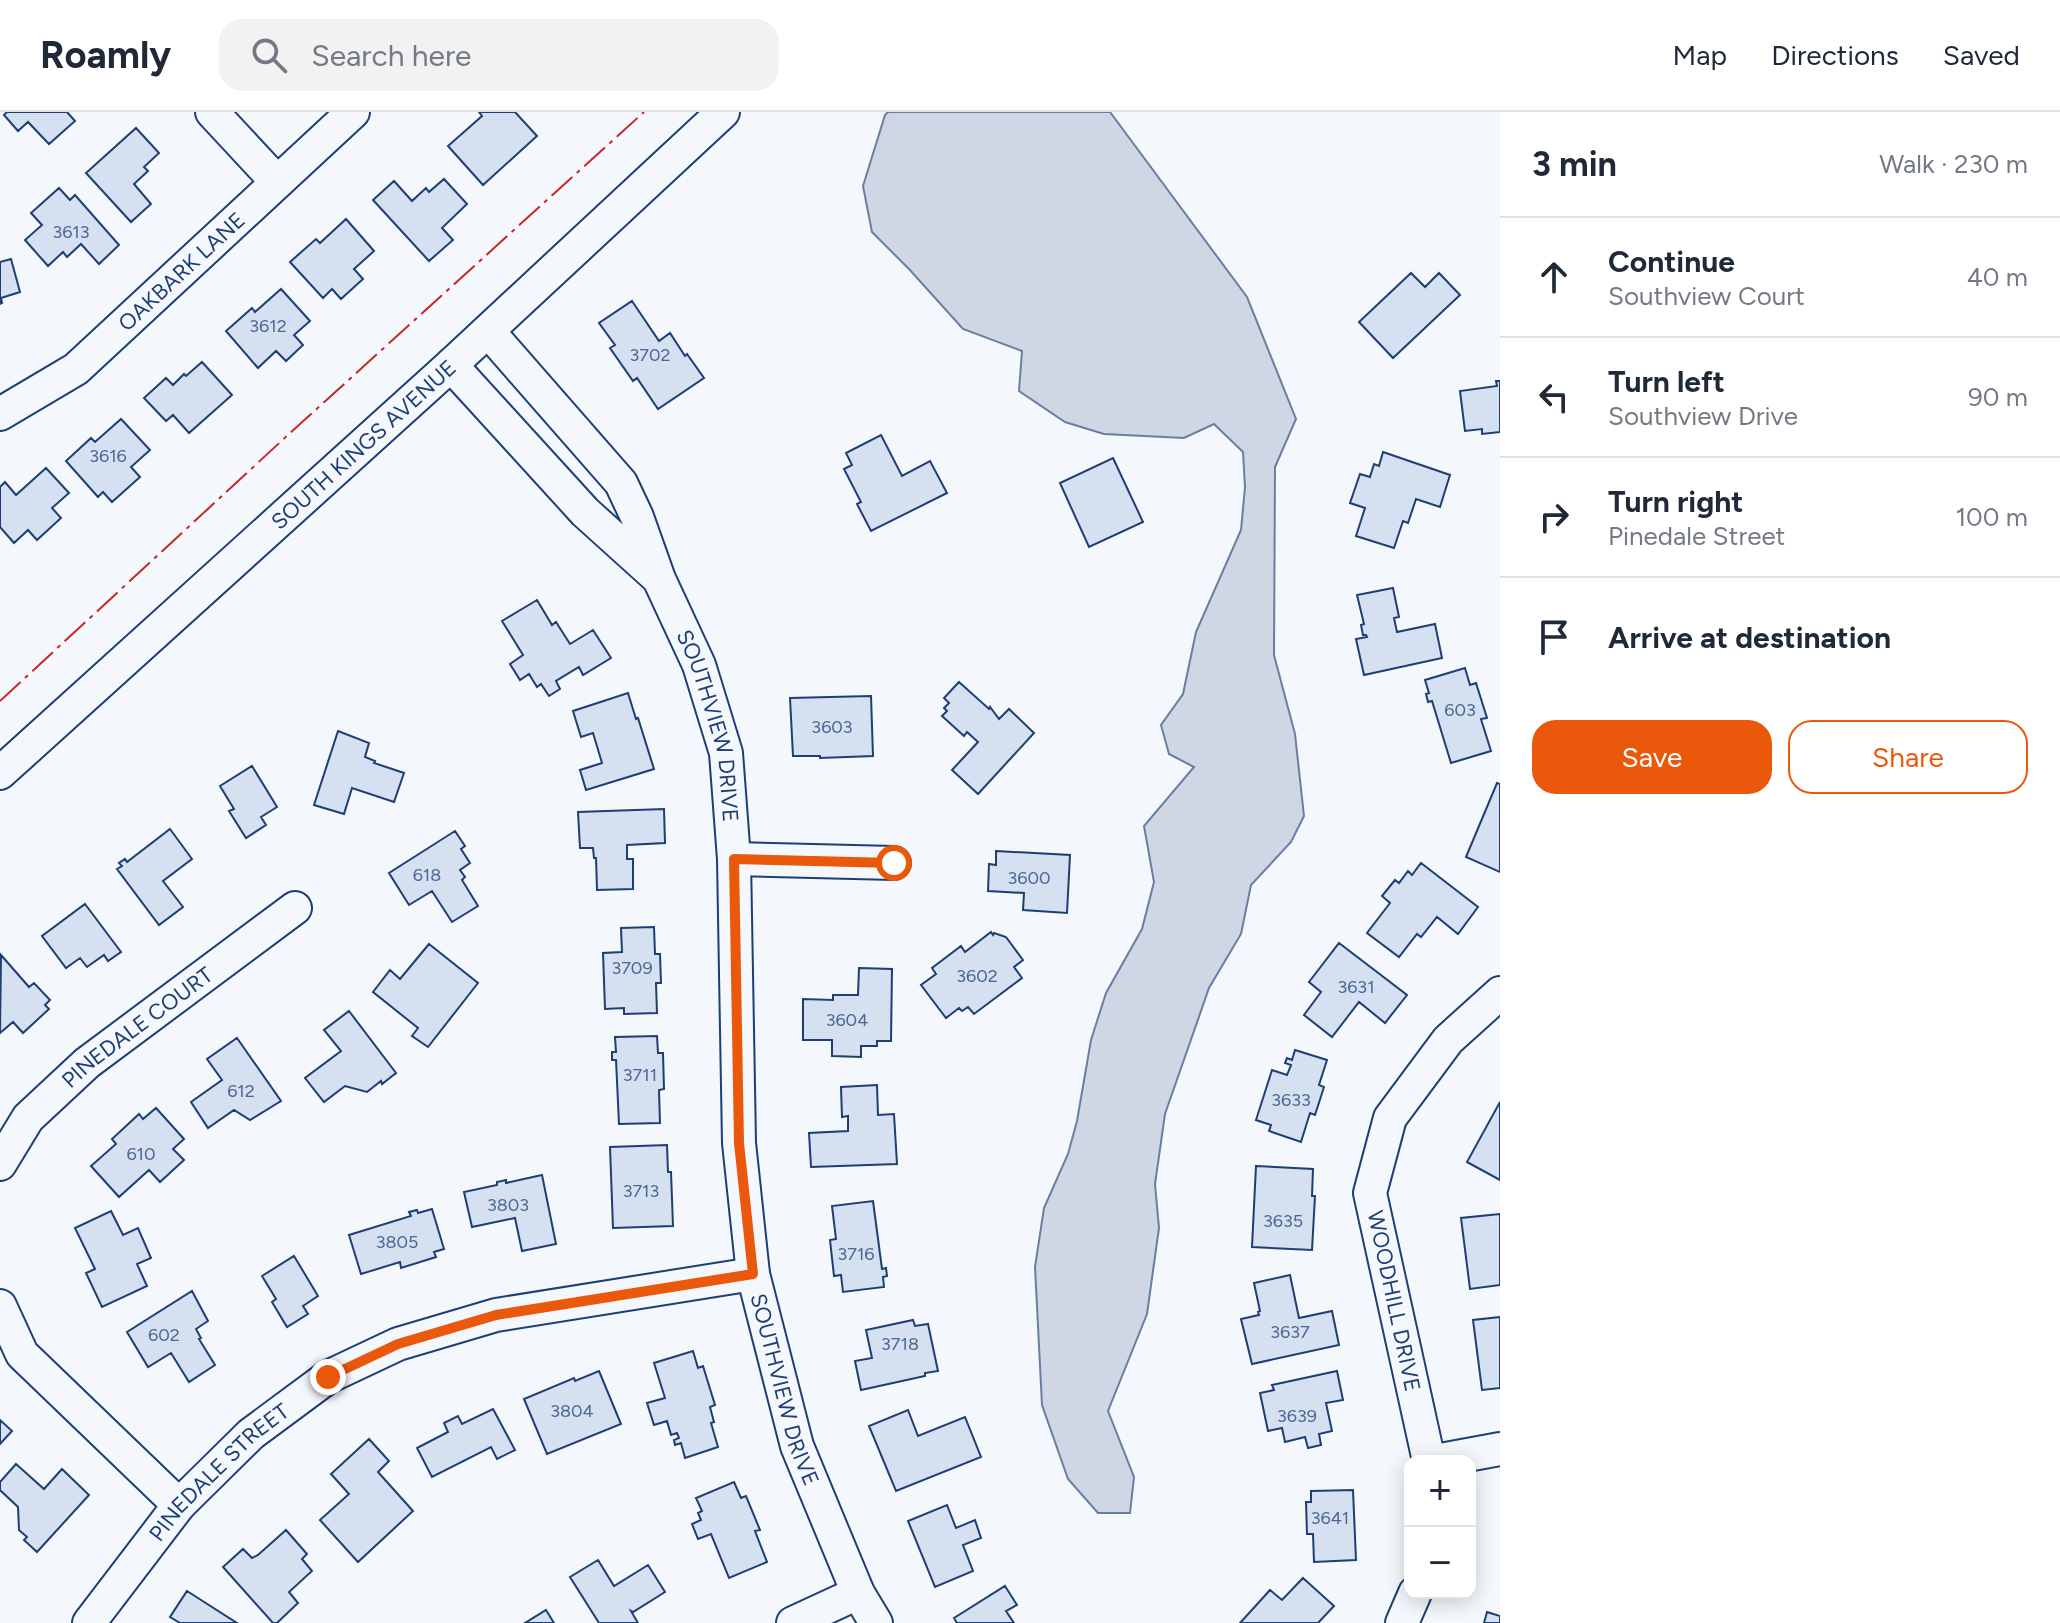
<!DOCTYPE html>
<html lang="en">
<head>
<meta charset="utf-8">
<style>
	body { margin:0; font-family:Figtree,sans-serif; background:#f2f2f3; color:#1f2937 }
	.controls { position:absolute; right:24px; bottom:24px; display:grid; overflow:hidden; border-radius:16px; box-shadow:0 4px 20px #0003 }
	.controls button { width:72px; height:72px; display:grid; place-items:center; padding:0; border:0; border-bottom:2px solid #e0e1e3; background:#fff; color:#1f2937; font:40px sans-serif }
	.stop { position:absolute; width:24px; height:24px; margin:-18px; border:6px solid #ea580c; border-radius:50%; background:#fff }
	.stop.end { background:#ea580c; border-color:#fff; box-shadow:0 2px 8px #0008 }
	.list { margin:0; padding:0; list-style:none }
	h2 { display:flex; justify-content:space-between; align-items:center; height:104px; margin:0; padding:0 32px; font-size:34px }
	h2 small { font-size:26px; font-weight:400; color:#747a83 }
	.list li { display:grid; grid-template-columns:52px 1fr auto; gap:24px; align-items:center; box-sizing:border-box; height:120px; padding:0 32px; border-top:2px solid #e0e1e3 }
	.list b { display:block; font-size:30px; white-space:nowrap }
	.list p { margin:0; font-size:26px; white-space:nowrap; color:#747a83 }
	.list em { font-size:26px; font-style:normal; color:#747a83 }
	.actions { display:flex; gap:16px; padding:24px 32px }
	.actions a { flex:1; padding:18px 0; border:2px solid #ea580c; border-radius:24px; text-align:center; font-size:28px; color:#ea580c }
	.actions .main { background:#ea580c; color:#fff }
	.icon { flex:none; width:44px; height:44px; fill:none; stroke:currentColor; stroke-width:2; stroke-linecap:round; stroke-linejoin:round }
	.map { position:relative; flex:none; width:1500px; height:1511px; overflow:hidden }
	header { display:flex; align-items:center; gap:48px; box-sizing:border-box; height:112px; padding:0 40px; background:#fff; border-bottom:2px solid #e0e1e3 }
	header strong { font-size:38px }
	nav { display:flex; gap:44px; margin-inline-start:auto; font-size:28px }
	.search { width:560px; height:72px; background:#f2f2f3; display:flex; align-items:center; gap:20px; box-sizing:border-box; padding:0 28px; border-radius:24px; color:#747a83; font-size:30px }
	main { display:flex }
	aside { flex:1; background:#fff }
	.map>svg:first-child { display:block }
	.water { fill:#cfd7e4; stroke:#687fa3; stroke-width:2 }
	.building { fill:#d5e0f0; stroke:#1d3f73; stroke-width:2 }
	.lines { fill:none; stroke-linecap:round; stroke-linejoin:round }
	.minor-casing { stroke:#1d3f73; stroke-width:36 }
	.minor { stroke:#f4f7fb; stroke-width:32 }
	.power { stroke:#c62828; stroke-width:2; stroke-dasharray:28 6 4 6; stroke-linecap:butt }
	.route { stroke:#ea580c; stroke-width:10 }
	.labels { text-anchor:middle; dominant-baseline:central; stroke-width:6; stroke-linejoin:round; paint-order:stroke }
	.number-label { font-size:18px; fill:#4b6792 }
	.street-label { font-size:22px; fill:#1d3f73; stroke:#f4f7fb }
</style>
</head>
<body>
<header>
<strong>Roamly</strong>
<div class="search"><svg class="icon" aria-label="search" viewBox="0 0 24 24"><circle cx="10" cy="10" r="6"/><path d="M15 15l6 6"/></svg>Search here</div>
<nav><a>Map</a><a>Directions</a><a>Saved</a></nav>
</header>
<main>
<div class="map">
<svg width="1500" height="1511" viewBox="0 0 1500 1511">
	<rect width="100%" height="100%" fill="#f4f7fb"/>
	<path class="water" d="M888,0H1110L1247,185L1296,307L1275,355L1274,543L1295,622L1304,704L1291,730L1251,773L1241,822L1209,876L1165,1002L1155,1072L1159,1116L1147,1202L1108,1299L1134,1365L1130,1401H1098L1068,1367L1042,1293L1035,1155L1044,1096L1068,1042L1077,1009L1091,928L1106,881L1142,817L1154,770L1144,714L1194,655L1169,642L1161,613L1183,582L1196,520L1241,418L1245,375L1243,340L1214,312L1184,326L1104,322L1065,310L1019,279L1022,239L963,217L909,157L872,120L863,74L885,3Z"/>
	<path class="building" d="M7,0H67L75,9L49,32L28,10L18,19L4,3Z
		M479,0H515L537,24L483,73L448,34L482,4Z
		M136,16L159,41L144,55L148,59L134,72L151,92L131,110L86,61Z
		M444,67L467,92L442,116L453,128L429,149L373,88L394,69L412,89L426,76L429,80Z
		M59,76L70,88L75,83L119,133L99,152L81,132L67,145L63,140L48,154L25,128L42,113L31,101Z
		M346,107L374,139L354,157L363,167L341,187L332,177L323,186L290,150L316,127L320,131Z
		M11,147L20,180L1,186L2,191L0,192V150Z
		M1411,161L1425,175L1439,161L1460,183L1393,246L1359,210Z
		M281,177L310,209L294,223L303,233L286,249L276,239L258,256L226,219L252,196L255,200Z
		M632,189L659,229L670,221L685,244L687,242L704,266L658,297L637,266L633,269L610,236L615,233L599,211Z
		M202,250L232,283L189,321L173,303L166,309L144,286L166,266L173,273L184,262L186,264Z
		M1496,269H1500V320L1482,322V317L1465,319L1460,279L1497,274Z
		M121,307L150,338L131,355L140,365L112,390L103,380L98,385L66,349L91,326L95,330Z
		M881,323L902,364L930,349L947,381L871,419L857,392L861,390L844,357L852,353L846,341Z
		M1383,340L1450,363L1440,395L1416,387L1408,411L1403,409L1394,436L1356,424L1365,396L1350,391L1360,362L1370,365L1374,352L1379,354Z
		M1113,346L1143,410L1089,435L1060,371Z
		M46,356L69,381L52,396L61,406L37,428L28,418L14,431L0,415V375L5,370L16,383Z
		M1393,476L1399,505L1394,506L1397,520L1435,512L1442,546L1364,563L1356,527L1367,525L1366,523H1363L1361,513L1364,512L1357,483Z
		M537,488L552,513L556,510L570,532L593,518L611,546L583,563L579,555L556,569L560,577L549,584L541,572L537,575L529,562L520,568L510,552L523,543L502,509Z
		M1465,556L1470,573L1476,571L1487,606L1481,607L1491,639L1451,651L1432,589L1428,590L1426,582L1429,581L1425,568Z
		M959,570L989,597L990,595L999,607L1009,597L1034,621L978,682L952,658L978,630L967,620L964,624L942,604L947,599L944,596L949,591L944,586Z
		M628,581L636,607L638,606L654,657L586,678L580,658L602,651L593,621L581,625L573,599Z
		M871,584L873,644L820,646V644H793L790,586Z
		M338,619L369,631L365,645L375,649L374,651L404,661L394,690L352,676L344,702L314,693Z
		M252,654L277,695L261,705L266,713L246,726L229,699L234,697L220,674Z
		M1497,671L1500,672V760L1466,745Z
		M664,697L665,731L627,733V747H633V777L597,778L596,746H594L593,736H580L578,700Z
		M170,717L192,747L163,769L183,795L159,813L117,757L122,754L119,751L125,747L127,750Z
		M455,719L465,734L461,737L470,751L460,758L465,765L462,768L478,794L452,810L432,779L409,793L389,761Z
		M996,739L1070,743L1067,801L1023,798L1024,781L988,779L989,752L996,753Z
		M1421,751L1478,795L1458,822L1437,805L1421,825L1417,822L1399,845L1367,821L1390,791L1382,784L1395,768L1399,771L1408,759L1412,763Z
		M85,792L121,840L108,849L104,843L87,855L80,846L66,856L42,824Z
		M654,815L655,842H660L661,871H656L657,901L624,902V896L605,897L603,841L622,840L621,816Z
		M991,820L993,823L994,821L1006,825L1023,848L1014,855L1022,866L974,902L968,895L962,899L959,896L946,906L921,873L936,862L932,856L961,834L965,840Z
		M1339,831L1407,883L1385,911L1359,890L1332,925L1304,903L1321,880L1309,870Z
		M429,832L478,871L428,935L412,924L418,916L373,880L390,858L400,867Z
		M1,843L29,875L34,871L50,888L45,893L49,897L23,921L13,910L0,921Z
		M859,856L892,857L891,929H877V934H861V945L832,944V928H803V887L833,888V883H858Z
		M349,899L396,961L382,972L381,969L367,980L345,974L324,990L305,966L341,939L324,918Z
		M657,924L658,941H663L664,977L659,978L660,1011L619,1012L616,948H612V940H616L615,925Z
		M237,926L281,989L250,1008L234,998L208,1016L191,990L222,968L207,947Z
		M1295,938L1327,948L1319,973L1324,975L1315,1003L1310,1001L1301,1030L1269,1019L1271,1013L1256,1008L1272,958L1287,963L1291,953L1285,951L1287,946L1292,948Z
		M877,973L878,1003L894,1002L897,1052L811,1055L809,1021L848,1019V1004L842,1005L841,975Z
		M1500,990V1068L1467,1050Z
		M156,996L184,1027L173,1037L184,1048L160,1070L149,1058L119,1085L91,1054L116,1032L112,1027L139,1002L143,1007Z
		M667,1033L668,1060H671L673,1114L613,1116L610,1035Z
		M1256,1054L1313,1057L1312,1084H1315L1312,1138L1252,1135Z
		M542,1063L556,1132L522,1139L515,1106L472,1115L464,1080L497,1073V1070L506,1068V1071Z
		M873,1089L882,1157L886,1156L887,1164L883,1165L884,1175L843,1180L841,1163L834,1164L830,1128L836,1127L832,1094Z
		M432,1097L444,1137L434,1140L436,1145L401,1156L400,1150L361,1162L349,1123L411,1104L409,1100L417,1098L418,1101Z
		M111,1099L123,1123L138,1116L151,1146L137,1152L147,1174L102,1195L86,1161L95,1157L75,1116Z
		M1500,1102V1173L1470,1177L1461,1106Z
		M294,1144L318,1184L303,1194L308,1202L287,1215L272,1190L276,1187L262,1164Z
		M1290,1163L1299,1206L1332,1199L1339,1233L1252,1252L1241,1207L1259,1203L1258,1200L1260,1199L1254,1171Z
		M192,1179L208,1209L196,1217L201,1226L199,1227L215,1253L189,1270L171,1241L148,1255L127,1220Z
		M1500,1205V1276L1482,1278L1473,1208Z
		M913,1208L915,1214L928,1212L938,1259L925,1261V1264L861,1278L855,1249L872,1246L866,1218Z
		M693,1239L698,1256L703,1254L715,1293L710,1295L714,1310L711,1311L718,1335L685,1346L681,1331L675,1333L674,1328L679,1326L677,1321L671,1323L667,1309L654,1313L647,1291L665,1286L654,1251Z
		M599,1259L621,1312L547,1342L524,1287L574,1266L575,1269Z
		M1337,1259L1343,1288L1326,1291L1332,1319L1319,1322L1321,1333L1308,1336L1305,1325L1285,1330L1282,1316L1268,1319L1260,1281L1274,1278L1272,1273Z
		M493,1297L515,1338L497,1347L491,1335L432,1365L417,1336L448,1320L444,1311L458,1304L462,1312Z
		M908,1298L918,1324L965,1305L981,1345L896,1379L869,1314Z
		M0,1308L12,1319L0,1332Z
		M369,1327L389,1349L378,1360L413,1399L358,1450L320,1408L349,1382L331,1362Z
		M16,1352L44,1377L62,1357L89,1383L37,1440L24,1428L27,1425L19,1418L18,1395L0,1378V1370Z
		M734,1370L741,1386L746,1384L760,1418L755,1419L767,1450L729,1466L711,1422L698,1427L692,1412L701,1408L698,1401L702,1399L696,1386Z
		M1353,1378L1356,1448L1314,1450L1313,1422H1307L1306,1390H1311V1379Z
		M947,1393L956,1416L975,1408L981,1426L963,1433L973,1459L935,1475L908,1409Z
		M286,1418L307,1442L302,1447L312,1459L289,1480L298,1491L277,1511H273L223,1455L243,1437L252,1446L258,1443Z
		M598,1448L614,1474L648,1453L665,1480L633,1500L631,1499L638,1511H599L570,1465Z
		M1303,1466L1334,1494L1318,1511H1240L1270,1478L1282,1488Z
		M1005,1474L1017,1493L1006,1499L1014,1511H957L954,1506Z
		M187,1479L237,1511H180L170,1505Z
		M546,1498L554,1511H525Z
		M1487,1500L1500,1504V1511H1484Z"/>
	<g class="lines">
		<g class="minor-casing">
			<g id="minor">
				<path d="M212,0L277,70"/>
				<path id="s1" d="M488,219L621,371L637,405L659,467L699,553L726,641L734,747L739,1031L753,1162L797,1334L858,1481L876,1511"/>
				<path d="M451,253L585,400L657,465"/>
				<path id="s2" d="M0,302L76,257L353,0"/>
				<path id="s3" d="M0,661L451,253L723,0"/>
				<path d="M734,747L894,751"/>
				<path id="s4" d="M0,1052L28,1006L87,951L295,796"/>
				<path d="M0,1194L22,1242L179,1393"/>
				<path d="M1429,1349L1370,1081L1390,1006L1448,928L1500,881"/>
				<path d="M1435,1349L1500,1337"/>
				<path id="s5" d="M89,1511L179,1393L251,1322L328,1265L398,1232L496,1203L753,1162"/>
				<path d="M793,1511L858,1481"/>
				<path d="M1402,1511L1415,1481"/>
			</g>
		</g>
		<use href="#minor" class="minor"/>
		<path class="power" d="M0,589L289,322L644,0"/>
	</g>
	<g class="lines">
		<path class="route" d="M328,1265L398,1232L496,1203L753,1162L739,1031L734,747L894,751"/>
	</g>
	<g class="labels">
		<g class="number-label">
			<text x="71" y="120">3613</text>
			<text x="268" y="214">3612</text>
			<text x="650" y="243">3702</text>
			<text x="108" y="344">3616</text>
			<text x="1460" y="598">603</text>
			<text x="832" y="615">3603</text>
			<text x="427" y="763">618</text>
			<text x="1029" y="766">3600</text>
			<text x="632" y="856">3709</text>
			<text x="977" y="864">3602</text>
			<text x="1356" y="875">3631</text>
			<text x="847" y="908">3604</text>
			<text x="640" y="963">3711</text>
			<text x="241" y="979">612</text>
			<text x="1291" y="988">3633</text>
			<text x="141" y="1042">610</text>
			<text x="641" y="1079">3713</text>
			<text x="508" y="1093">3803</text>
			<text x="1283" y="1109">3635</text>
			<text x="397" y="1130">3805</text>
			<text x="856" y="1142">3716</text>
			<text x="1290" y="1220">3637</text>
			<text x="164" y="1223">602</text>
			<text x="900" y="1232">3718</text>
			<text x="572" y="1299">3804</text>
			<text x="1297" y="1304">3639</text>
			<text x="1330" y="1406">3641</text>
		</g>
		<g class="street-label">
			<text stroke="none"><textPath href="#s2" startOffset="232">OAKBARK LANE</textPath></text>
			<text stroke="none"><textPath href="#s3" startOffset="490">SOUTH KINGS AVENUE</textPath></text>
			<text stroke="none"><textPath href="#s1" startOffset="462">SOUTHVIEW DRIVE</textPath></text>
			<text stroke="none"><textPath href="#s4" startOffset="196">PINEDALE COURT</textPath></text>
			<text transform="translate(1394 1189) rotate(78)">WOODHILL DRIVE</text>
			<text stroke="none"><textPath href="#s1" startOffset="1134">SOUTHVIEW DRIVE</textPath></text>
			<text stroke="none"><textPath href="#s5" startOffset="200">PINEDALE STREET</textPath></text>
		</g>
	</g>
</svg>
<div class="controls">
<button>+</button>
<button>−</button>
</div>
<div class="stop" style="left:894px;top:751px"></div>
<div class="stop end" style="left:328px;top:1265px"></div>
</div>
<aside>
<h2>3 min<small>Walk · 230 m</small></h2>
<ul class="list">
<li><svg class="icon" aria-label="ahead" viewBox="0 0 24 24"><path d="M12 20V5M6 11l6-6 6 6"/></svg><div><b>Continue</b><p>Southview Court</p></div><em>40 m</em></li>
<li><svg class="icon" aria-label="left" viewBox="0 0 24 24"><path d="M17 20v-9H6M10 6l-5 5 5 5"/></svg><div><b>Turn left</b><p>Southview Drive</p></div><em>90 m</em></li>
<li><svg class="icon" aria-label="right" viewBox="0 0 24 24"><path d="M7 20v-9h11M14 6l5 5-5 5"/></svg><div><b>Turn right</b><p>Pinedale Street</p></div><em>100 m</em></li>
<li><svg class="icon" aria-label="arrive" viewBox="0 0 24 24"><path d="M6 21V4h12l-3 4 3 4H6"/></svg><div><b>Arrive at destination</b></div></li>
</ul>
<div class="actions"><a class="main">Save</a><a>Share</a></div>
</aside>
</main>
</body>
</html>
